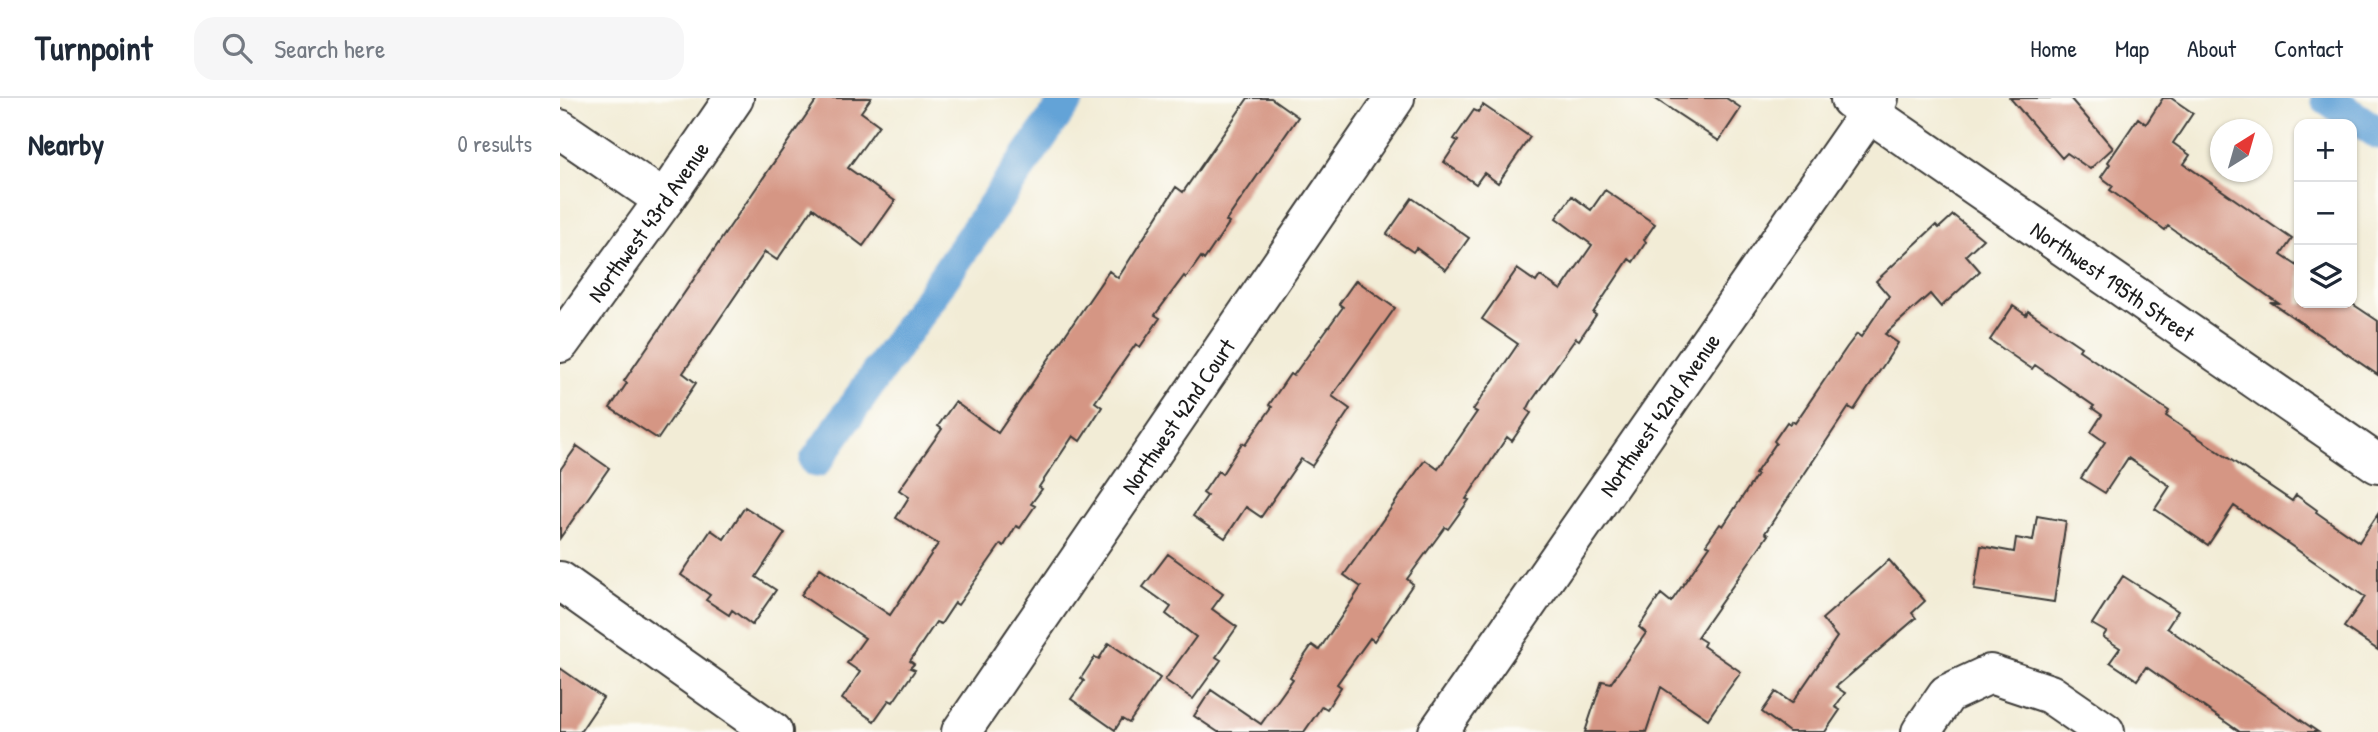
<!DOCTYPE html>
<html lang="en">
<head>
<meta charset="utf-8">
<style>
	body { margin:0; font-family:"Patrick Hand",sans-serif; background:#f6f6f7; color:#1f2937 }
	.controls { position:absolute; right:21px; top:21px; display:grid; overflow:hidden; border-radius:14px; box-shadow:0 2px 5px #0004 }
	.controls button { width:63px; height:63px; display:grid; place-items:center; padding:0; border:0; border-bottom:2px solid #e0e1e3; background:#fff; color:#1f2937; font:35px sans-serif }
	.compass { position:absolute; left:1650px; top:21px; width:63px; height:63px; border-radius:50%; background:#fff; box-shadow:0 2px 5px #0004; rotate:37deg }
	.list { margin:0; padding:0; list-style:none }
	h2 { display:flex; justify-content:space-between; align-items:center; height:91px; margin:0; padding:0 28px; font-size:30px }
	h2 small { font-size:23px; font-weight:400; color:#747a83 }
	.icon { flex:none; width:38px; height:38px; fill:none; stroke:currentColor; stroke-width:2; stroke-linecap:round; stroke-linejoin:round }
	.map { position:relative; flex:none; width:1818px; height:634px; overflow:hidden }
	header { display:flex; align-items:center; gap:42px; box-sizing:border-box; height:98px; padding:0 35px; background:#fff; border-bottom:2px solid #e0e1e3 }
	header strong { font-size:33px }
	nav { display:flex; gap:38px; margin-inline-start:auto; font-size:24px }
	.search { width:490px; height:63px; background:#f6f6f7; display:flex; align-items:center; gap:18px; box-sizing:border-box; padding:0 24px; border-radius:21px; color:#747a83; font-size:26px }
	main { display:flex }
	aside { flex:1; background:#fff }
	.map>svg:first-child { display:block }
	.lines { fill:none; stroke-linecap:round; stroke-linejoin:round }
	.canal { stroke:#64a3d7; stroke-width:33 }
	.building { fill:#d59684 }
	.minor-casing { stroke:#3c3b38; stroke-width:42 }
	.minor { stroke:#fff; stroke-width:38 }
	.labels { text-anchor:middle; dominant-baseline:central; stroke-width:5; stroke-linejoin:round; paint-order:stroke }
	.street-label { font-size:23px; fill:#1c1c1c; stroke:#fdfcf7 }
</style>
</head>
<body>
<header>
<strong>Turnpoint</strong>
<div class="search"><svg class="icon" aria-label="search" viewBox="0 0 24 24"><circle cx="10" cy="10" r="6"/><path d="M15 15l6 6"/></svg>Search here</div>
<nav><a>Home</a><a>Map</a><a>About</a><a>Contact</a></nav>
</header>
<main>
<aside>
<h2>Nearby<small>0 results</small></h2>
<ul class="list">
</ul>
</aside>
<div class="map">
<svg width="1818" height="634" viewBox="0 0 1818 634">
	<rect width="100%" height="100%" fill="#fdfcf7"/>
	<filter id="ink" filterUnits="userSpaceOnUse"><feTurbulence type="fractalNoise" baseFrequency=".0143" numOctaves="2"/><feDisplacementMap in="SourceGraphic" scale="14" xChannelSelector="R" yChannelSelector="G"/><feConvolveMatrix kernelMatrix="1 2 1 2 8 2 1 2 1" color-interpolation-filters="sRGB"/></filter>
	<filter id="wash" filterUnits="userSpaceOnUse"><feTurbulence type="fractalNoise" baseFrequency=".00686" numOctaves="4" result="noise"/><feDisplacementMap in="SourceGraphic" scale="28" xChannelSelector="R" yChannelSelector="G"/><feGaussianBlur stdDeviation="1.57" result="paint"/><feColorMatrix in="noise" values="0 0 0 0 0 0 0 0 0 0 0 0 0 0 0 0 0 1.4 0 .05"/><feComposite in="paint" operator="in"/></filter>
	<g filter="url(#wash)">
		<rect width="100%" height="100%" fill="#f2ecd6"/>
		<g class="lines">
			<path class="canal" d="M1767,0L1818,35
				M256,363L508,0"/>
		</g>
		<g id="blocks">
			<path class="building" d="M258,0H311L301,14L319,27L288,70L335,103L303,148L253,110L217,162L205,154L123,275L136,285L98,341L50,310L67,285L64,283Z
				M688,0H711L738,19L666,123L669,125L644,162L641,159L626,180L624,178L595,217L600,220L580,249L576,246L535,304L542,309L520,343L513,338L479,389L482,391L471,406L475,408L460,430L456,428L444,448L441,446L398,507L395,505L381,526L376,524L350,563L354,566L350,570L355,572L333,604L329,602L314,623L282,601L300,574L287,565L305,540L241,497L260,470L330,517L378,446L336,420L349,399L339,392L382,331L378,328L395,304L438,335L549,173L558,180L616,89L623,94Z
				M1094,0H1166L1181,10L1159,43Z
				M1450,0H1510L1553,50L1530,71L1507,55L1502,60Z
				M1603,0H1611L1633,15L1613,45L1630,57L1624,66L1732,141L1721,157L1739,169V205H1791L1818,223V277L1712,205H1718L1608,128L1605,132L1550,92L1553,88L1541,79L1550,66L1548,64L1578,20L1586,26Z
				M923,7L970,39L938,85L924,75L916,86L884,64L898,43L894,41L914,12L918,14Z
				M1045,92L1095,126L1084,142L1086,144L1073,164L1069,161L1033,215L1036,217L1019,242L1016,240L971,304L967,312L971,315L952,343L947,339L906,401L909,402L888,431L885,429L847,481L853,486L814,543L810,540L777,586L781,589L767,611L762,608L744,634H658L634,618L651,592L701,626L733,581L730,579L752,547L759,552L801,489L784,477L865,362L878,371L917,314L913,312L958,246L922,221L957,171L976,184L980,178L1001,192L1032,147L996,120L1012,98L1031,112Z
				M852,100L909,140L886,172L856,150L853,154L827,136Z
				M1393,117L1423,141L1406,157L1420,173L1381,209L1370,196L1325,236L1338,245L1294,312L1289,309L1205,435L1208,437L1137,539L1145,544L1143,548L1181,574L1163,599L1148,621L1101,589L1086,634H1025L1042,583L1051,585L1086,535L1079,529L1101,496L1111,504L1150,448L1146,446L1160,426L1163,428L1197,377L1195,376L1216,345L1214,343L1227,324L1230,326L1232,323L1235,325L1287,249L1297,236L1301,239L1329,198L1316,183L1376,127L1379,130Z
				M796,182L835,210L772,298L790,311L752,368L741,361L701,419L686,409L665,440L633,418L647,398L643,395L658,373L662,376L682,345L685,347L712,309L709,307L730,276L733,278L783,209L779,206Z
				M1453,208L1466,217L1468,213L1521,249L1519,252L1609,313L1606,318L1732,403L1736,397L1757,412L1756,414L1799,444L1818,416V552L1784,529L1805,499L1674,408L1648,447L1595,411L1610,388L1568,360L1545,395L1521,380L1545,344L1531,334L1542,317L1532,310L1534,308L1475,267L1472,271L1430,242Z
				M17,348L49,370L0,440V372Z
				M185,409L225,435L196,479L216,492L192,527L172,512L169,517L146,502L150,497L121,477L151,432L164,441Z
				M1477,418L1506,423L1494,504L1414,492L1421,448L1454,454L1456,440L1473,443Z
				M608,456L663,496L652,511L677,529L656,559L661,562L633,601L605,582L636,539L606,516L611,509L583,489Z
				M1329,462L1365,503L1352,515L1356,520L1276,589L1285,595L1275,609L1280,612L1265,634H1229L1202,614L1216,594L1232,605L1277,539L1262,521Z
				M1563,478L1618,513L1607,530L1758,634H1680L1586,569L1577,582L1550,564L1560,550L1543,539L1546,534L1532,526Z
				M549,545L600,580L569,625L562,621L555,632L511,601L524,583L521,580L535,559L539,561Z
				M0,570L43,600L20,634H0Z"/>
		</g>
	</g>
	<g filter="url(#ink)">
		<use href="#blocks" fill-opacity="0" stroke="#3c3b38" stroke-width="2"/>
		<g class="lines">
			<g class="minor-casing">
				<g id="minor">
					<path id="s1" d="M1290,1L1818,366"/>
					<path d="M0,31L104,102"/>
					<path id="s2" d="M0,245L104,102L174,0"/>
					<path d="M0,483L213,634"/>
					<path id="s3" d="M401,634L835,0"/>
					<path id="s4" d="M878,634L1319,0"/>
					<path d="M1361,634L1387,596L1430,576L1490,596L1545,634"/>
				</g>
			</g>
			<use href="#minor" class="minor"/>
		</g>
	</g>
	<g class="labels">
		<g class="street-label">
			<text stroke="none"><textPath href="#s2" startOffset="150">Northwest 43rd Avenue</textPath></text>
			<text stroke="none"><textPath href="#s1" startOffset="320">Northwest 195th Street</textPath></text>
			<text stroke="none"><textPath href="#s3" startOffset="383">Northwest 42nd Court</textPath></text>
			<text stroke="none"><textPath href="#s4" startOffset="387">Northwest 42nd Avenue</textPath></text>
		</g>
	</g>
</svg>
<div class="controls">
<button>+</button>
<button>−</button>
<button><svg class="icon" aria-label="layers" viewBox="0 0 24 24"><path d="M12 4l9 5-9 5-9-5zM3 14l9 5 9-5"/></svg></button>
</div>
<svg class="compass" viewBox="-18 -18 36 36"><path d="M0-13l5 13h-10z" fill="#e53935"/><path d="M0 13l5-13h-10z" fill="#747a83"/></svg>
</div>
</main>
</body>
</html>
